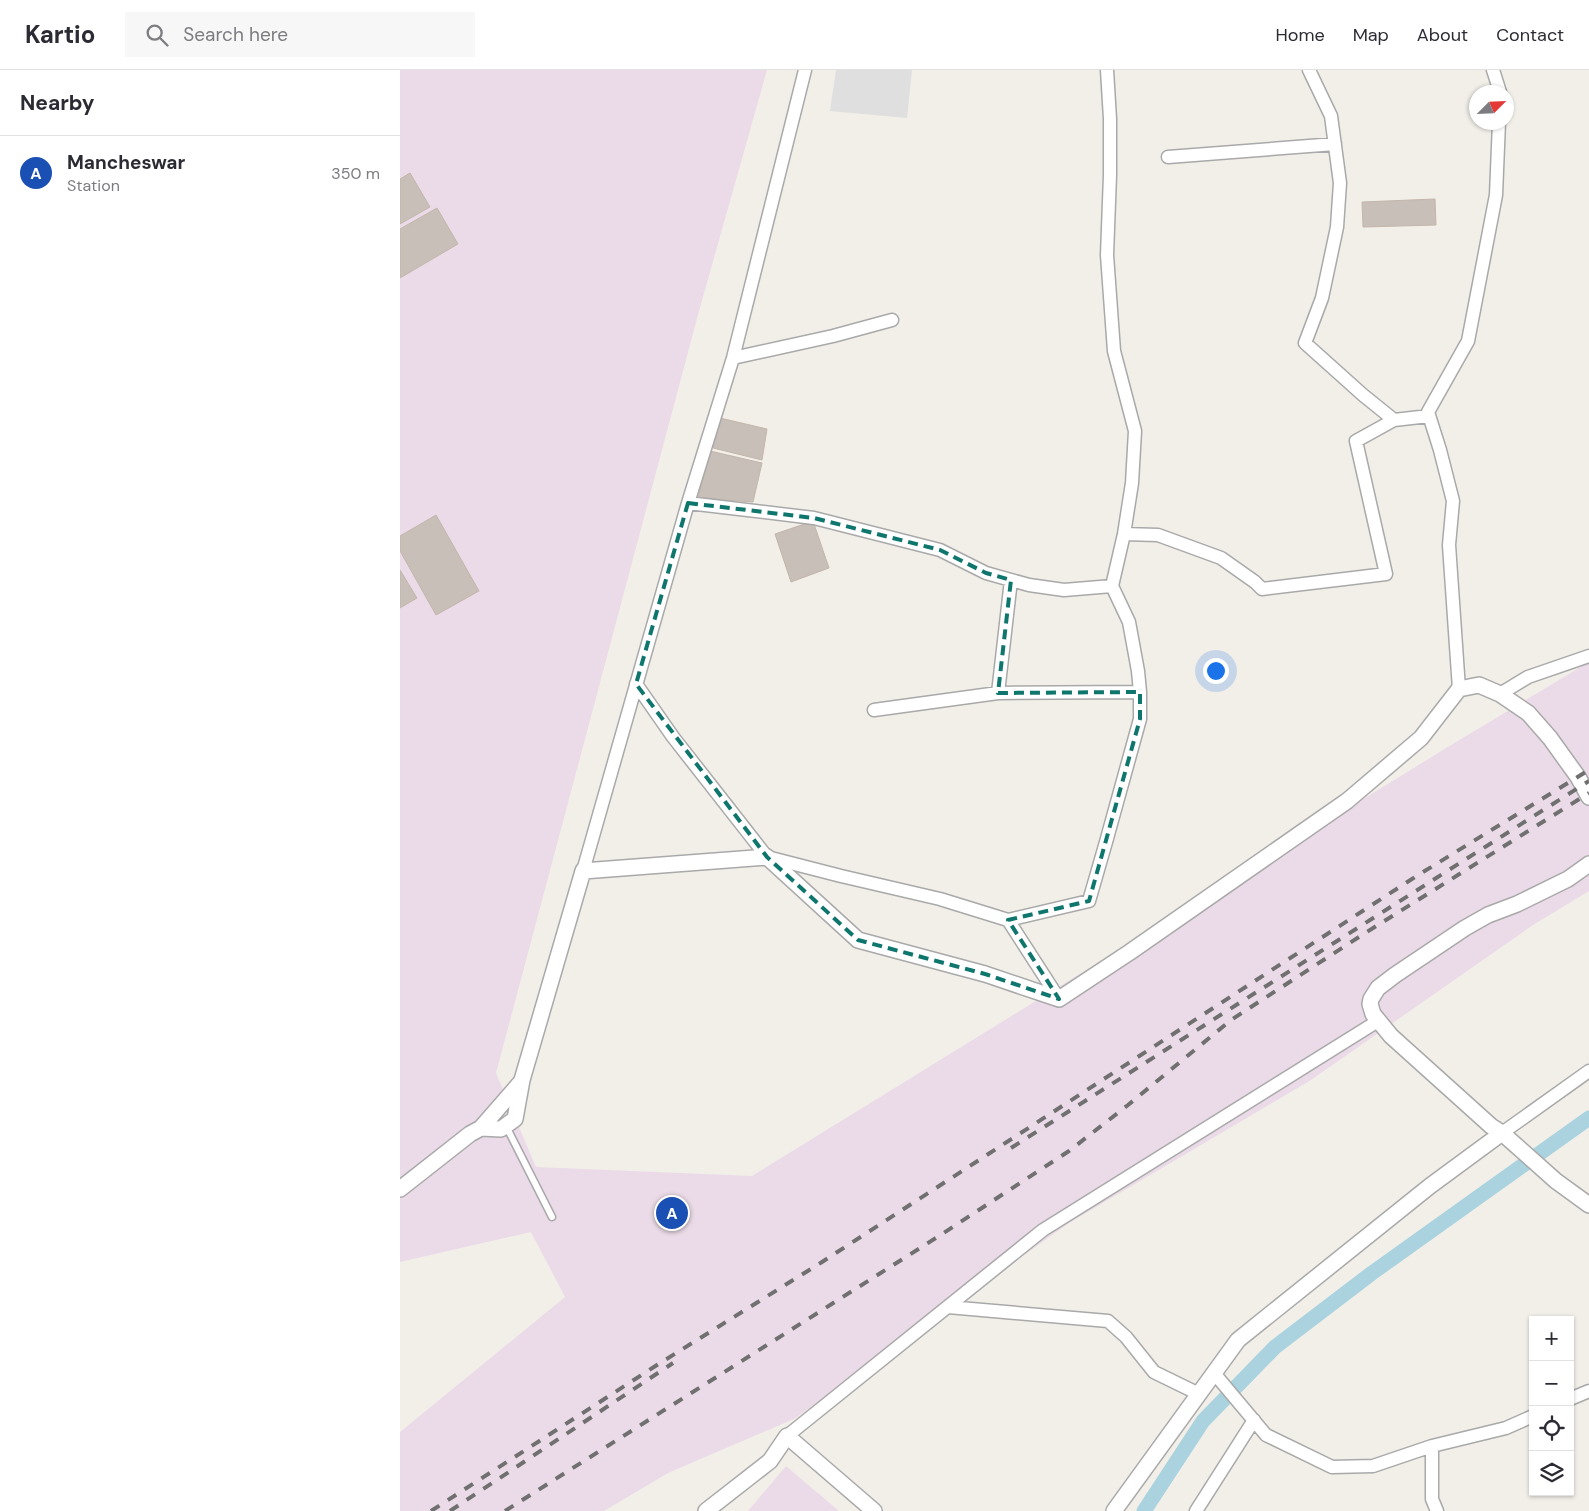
<!DOCTYPE html>
<html lang="en">
<head>
<meta charset="utf-8">
<style>
	body { margin:0; font-family:"DM Sans",sans-serif; background:#f7f7f7; color:#2b2b33 }
	.controls { position:absolute; right:15px; bottom:15px; display:grid; overflow:hidden; border-radius:0px; box-shadow:0 1px 4px #0004 }
	.controls button { width:45px; height:45px; display:grid; place-items:center; padding:0; border:0; border-bottom:1px solid #e1e1e2; background:#fff; color:#2b2b33; font:25px sans-serif }
	.compass { position:absolute; left:1069px; top:15px; width:45px; height:45px; border-radius:50%; background:#fff; box-shadow:0 1px 4px #0004; rotate:66deg }
	.you { position:absolute; left:815px; top:600px; width:18px; height:18px; margin:-12px; border:4px solid #fff; border-radius:50%; background:#1a73e8; box-shadow:0 0 0 8px #1a73e833 }
	.badge { display:grid; place-items:center; width:32px; height:32px; border-radius:50%; background:#d40000; color:#fff; font-size:16px; font-weight:700 }
	.pin { position:absolute; translate:-50% -50%; border:2px solid #fff; box-shadow:0 1px 5px #0006 }
	.list { margin:0; padding:0; list-style:none }
	h2 { display:flex; justify-content:space-between; align-items:center; height:65px; margin:0; padding:0 20px; font-size:21px }
	h2 small { font-size:16px; font-weight:400; color:#7c7c81 }
	.list li { display:grid; grid-template-columns:32px 1fr auto; gap:15px; align-items:center; box-sizing:border-box; height:75px; padding:0 20px; border-top:1px solid #e1e1e2 }
	.list b { display:block; font-size:19px; white-space:nowrap }
	.list p { margin:0; font-size:16px; white-space:nowrap; color:#7c7c81 }
	.list em { font-size:16px; font-style:normal; color:#7c7c81 }
	.icon { flex:none; width:28px; height:28px; fill:none; stroke:currentColor; stroke-width:2; stroke-linecap:round; stroke-linejoin:round }
	.map { position:relative; flex:none; width:1189px; height:1441px; overflow:hidden }
	header { display:flex; align-items:center; gap:30px; box-sizing:border-box; height:70px; padding:0 25px; background:#fff; border-bottom:1px solid #e1e1e2 }
	header strong { font-size:24px }
	nav { display:flex; gap:28px; margin-inline-start:auto; font-size:18px }
	.search { width:350px; height:45px; background:#f7f7f7; display:flex; align-items:center; gap:12px; box-sizing:border-box; padding:0 18px; border-radius:0px; color:#7c7c81; font-size:19px }
	main { display:flex }
	aside { flex:1; background:#fff }
	.map>svg:first-child { display:block }
	.residential { fill:#e0dfdf }
	.industrial { fill:#ebdbe8 }
	.lines { fill:none; stroke-linecap:round; stroke-linejoin:round }
	.canal { stroke:#aad3df; stroke-width:15 }
	.building { fill:#c7bfb8; stroke:#c4b6ab }
	.service-casing { stroke:#a9a9a9; stroke-width:9 }
	.minor-casing { stroke:#a9a9a9; stroke-width:15 }
	.tertiary-casing { stroke:#a9a9a9; stroke-width:18 }
	.service { stroke:#fff; stroke-width:6 }
	.minor { stroke:#fff; stroke-width:12 }
	.tertiary { stroke:#fff; stroke-width:15 }
	.rail { stroke:#707070; stroke-width:4; stroke-dasharray:10 10; stroke-linecap:butt }
	.marked { fill:none; stroke:#0f766e; stroke-width:4; stroke-dasharray:10 6; stroke-linejoin:round }
</style>
</head>
<body>
<header>
<strong>Kartio</strong>
<div class="search"><svg class="icon" aria-label="search" viewBox="0 0 24 24"><circle cx="10" cy="10" r="6"/><path d="M15 15l6 6"/></svg>Search here</div>
<nav><a>Home</a><a>Map</a><a>About</a><a>Contact</a></nav>
</header>
<main>
<aside>
<h2>Nearby<small></small></h2>
<ul class="list">
<li><span class="badge" style="background:#1a4fb4">A</span><div><b>Mancheswar</b><p>Station</p></div><em>350 m</em></li>
</ul>
</aside>
<div class="map">
<svg width="1189" height="1441" viewBox="0 0 1189 1441">
	<rect width="100%" height="100%" fill="#f2efe9"/>
	<path class="residential" d="M436,0H512L507,48L430,41Z"/>
	<path class="industrial" d="M0,0H367L299,241L96,1003L136,1097L352,1106L1051,675L1189,592V821L1133,855L911,1010L669,1153L394,1349L268,1403L204,1441H0V1362L165,1227L131,1162L0,1192Z
		M386,1396L439,1441H348Z"/>
	<g class="lines">
		<path class="canal" d="M744,1441L803,1351L875,1277L972,1203L1189,1048"/>
	</g>
	<path class="building" d="M10,103L30,137L0,154V109Z
		M1035,129L1036,155L963,157L962,132Z
		M37,138L58,174L0,208V159Z
		M320,348L367,359L362,390L313,378Z
		M310,381L362,393L353,432L298,428Z
		M36,445L79,521L36,545L0,481V466Z
		M413,451L429,498L391,512L375,464Z
		M0,500L17,528L0,538Z"/>
	<g class="lines">
		<g class="service-casing">
			<path id="service" d="M106,1056L152,1147"/>
		</g>
		<g class="minor-casing">
			<path id="minor" d="M909,0L931,46L940,113L937,157L922,228L905,273L963,325L994,350L1029,346
				M1093,0L1100,22
				M768,87L935,74
				M333,288L433,266L492,250
				M288,433L414,448L540,480L586,503L629,515L664,520L712,516
				M724,464L758,465L821,488L855,512L862,519L986,504L956,371L994,350
				M236,614L273,667L367,787L441,806L540,829L608,850
				M1059,619L1049,475L1053,431L1040,380L1028,342L1068,271L1096,125L1099,52
				M598,623L740,622
				M1100,624L1128,607L1189,586
				M474,640L598,623L611,510
				M183,801L288,433L333,288L405,0
				M659,929L608,850L689,831L706,772L740,649V622L738,601L729,552L712,516L724,464L732,413L735,361L714,281L707,185L710,105V49L707,0
				M1102,1063L1189,1001
				M548,1237L708,1251L726,1267L754,1302L799,1324
				M814,1303L866,1365L932,1397L973,1396L1032,1376L1106,1358L1133,1346
				M1170,1329L1189,1321
				M387,1366L643,1160L978,951
				M1032,1376V1429L1037,1441
				M796,1441L854,1350"/>
		</g>
		<g class="tertiary-casing">
			<path id="tertiary" d="M1189,794L1168,809L1117,834L1088,845L1065,858L995,905L978,918L971,929L970,934L973,944L991,966L1091,1056L1102,1063L1156,1111L1189,1135
				M81,1058L121,1012
				M0,1119L70,1064L81,1058L101,1059L115,1049L122,1010L183,801L367,787L458,870L585,904L659,929L730,882L947,731L1021,668L1059,619L1079,615L1100,624L1128,643L1150,668L1178,707L1189,727
				M306,1441L370,1391L387,1366L474,1441
				M714,1441L838,1270L1030,1116L1102,1063"/>
		</g>
		<use href="#service" class="service"/>
		<use href="#minor" class="minor"/>
		<use href="#tertiary" class="tertiary"/>
		<path class="rail" d="M611,1078L1189,711
			M31,1441L257,1295L422,1192L1015,807L1189,700
			M50,1441L273,1293
			M105,1441L539,1166L669,1081L728,1035L831,950L962,865L1189,723"/>
	</g>
	<path class="marked" d="M288,433L414,448L540,480L586,503L611,510L598,623L740,622V649L689,831L608,850L659,929L585,904L458,870L367,787L236,614Z"/>
</svg>
<div class="controls">
<button>+</button>
<button>−</button>
<button><svg class="icon" aria-label="locate" viewBox="0 0 24 24"><circle cx="12" cy="12" r="6"/><path d="M12 2v4M12 18v4M2 12h4M18 12h4"/></svg></button>
<button><svg class="icon" aria-label="layers" viewBox="0 0 24 24"><path d="M12 4l9 5-9 5-9-5zM3 14l9 5 9-5"/></svg></button>
</div>
<svg class="compass" viewBox="-18 -18 36 36"><path d="M0-13l5 13h-10z" fill="#e53935"/><path d="M0 13l5-13h-10z" fill="#7c7c81"/></svg>
<div class="you"></div>
<div class="pin badge" style="left:272px;top:1143px;background:#1a4fb4">A</div>
</div>
</main>
</body>
</html>
